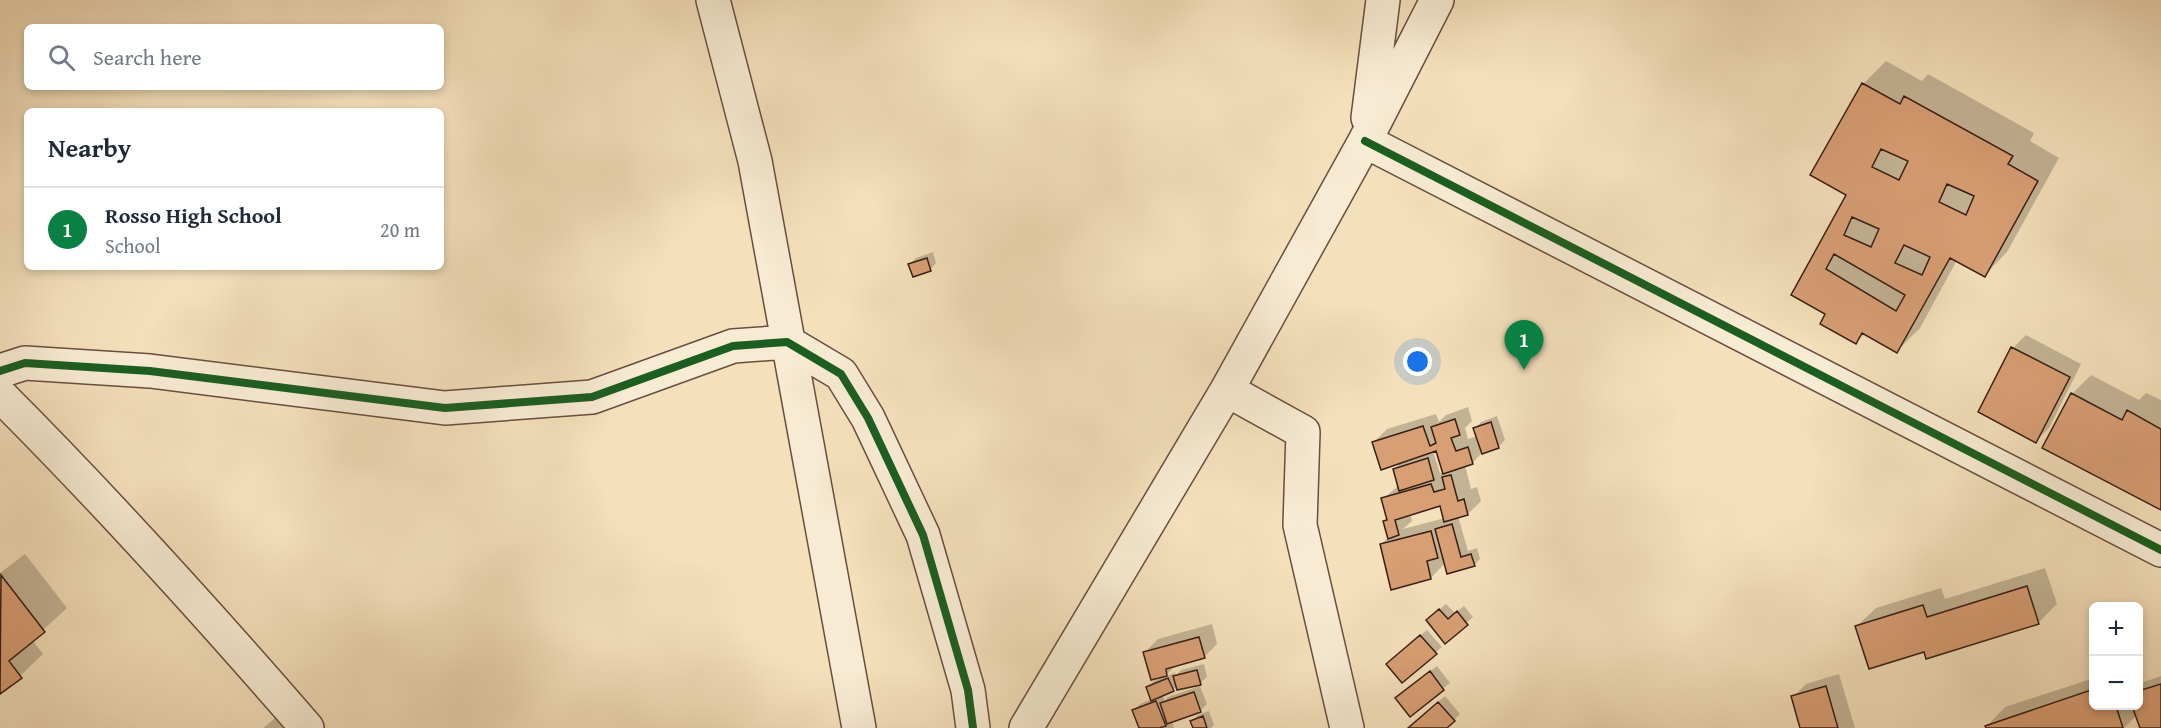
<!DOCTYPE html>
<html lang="en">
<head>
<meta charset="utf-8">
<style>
	body { margin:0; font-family:"Gentium Book Plus",serif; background:#f6f6f7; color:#1f2937 }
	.controls { position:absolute; right:18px; bottom:18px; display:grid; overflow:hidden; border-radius:9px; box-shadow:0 3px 9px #0003 }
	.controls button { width:54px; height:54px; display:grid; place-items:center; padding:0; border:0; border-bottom:2px solid #e0e1e3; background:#fff; color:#1f2937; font:30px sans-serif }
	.you { position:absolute; left:1418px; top:362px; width:21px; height:21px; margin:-15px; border:4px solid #fff; border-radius:50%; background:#1a73e8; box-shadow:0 0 0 9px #1a73e833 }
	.badge { display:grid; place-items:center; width:39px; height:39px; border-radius:50%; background:#0b8043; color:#fff; font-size:20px; font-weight:700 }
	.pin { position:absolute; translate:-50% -50px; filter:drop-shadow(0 2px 3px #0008) }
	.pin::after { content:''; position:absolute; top:32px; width:21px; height:18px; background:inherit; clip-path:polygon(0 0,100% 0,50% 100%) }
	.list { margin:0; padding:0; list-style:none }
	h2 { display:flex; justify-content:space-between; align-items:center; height:78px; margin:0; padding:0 24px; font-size:26px }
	h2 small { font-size:20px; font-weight:400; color:#747a83 }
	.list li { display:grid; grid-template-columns:39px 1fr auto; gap:18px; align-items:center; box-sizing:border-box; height:84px; padding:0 24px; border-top:2px solid #e0e1e3 }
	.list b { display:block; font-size:22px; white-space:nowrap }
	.list p { margin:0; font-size:20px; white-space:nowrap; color:#747a83 }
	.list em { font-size:20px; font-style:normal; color:#747a83 }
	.icon { flex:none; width:33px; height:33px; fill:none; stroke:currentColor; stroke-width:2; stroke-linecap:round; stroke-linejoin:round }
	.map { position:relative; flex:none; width:2161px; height:728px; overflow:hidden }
	.search { position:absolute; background:#fff; box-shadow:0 3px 9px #0003; left:24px; top:24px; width:420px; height:66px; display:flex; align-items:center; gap:15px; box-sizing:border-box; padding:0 21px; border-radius:9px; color:#747a83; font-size:22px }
	.panel { position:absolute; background:#fff; box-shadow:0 3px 9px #0003; left:24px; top:108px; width:420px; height:162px; border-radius:9px }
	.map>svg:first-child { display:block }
	.shadow { fill:#0003; fill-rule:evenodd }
	.building { fill:#d89e74; stroke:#381f15; stroke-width:1.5; fill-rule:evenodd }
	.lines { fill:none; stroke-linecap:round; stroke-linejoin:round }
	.minor-casing { stroke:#674f3e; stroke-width:36 }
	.minor { stroke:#f8ebd3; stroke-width:33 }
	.cycleway-casing { stroke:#f8ebd3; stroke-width:11 }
	.cycleway { stroke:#1b5e20; stroke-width:8 }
</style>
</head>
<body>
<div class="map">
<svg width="2161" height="728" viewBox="0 0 2161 728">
	<rect width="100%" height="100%" fill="#f4e0bb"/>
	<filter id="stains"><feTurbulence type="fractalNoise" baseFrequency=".00333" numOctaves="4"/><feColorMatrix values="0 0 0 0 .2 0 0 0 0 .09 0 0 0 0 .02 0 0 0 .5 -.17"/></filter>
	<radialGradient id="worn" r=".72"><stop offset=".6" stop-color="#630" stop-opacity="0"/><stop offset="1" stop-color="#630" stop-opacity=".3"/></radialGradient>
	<path class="shadow" d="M1886,61L1922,81L1928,74L2034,133L2030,141L2059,158L2007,252L1985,275L1957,260L1920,328L1897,351L1865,333L1856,342L1827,314L1793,295L1848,194L1863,84Z
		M933,252L936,263L930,270L910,264L916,258Z
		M2026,335L2081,364L2049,428L2036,441L1980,412L2013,348Z
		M2091,375L2139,400L2146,393L2161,400V509L2072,394Z
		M1468,407L1472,421L1465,428L1468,439L1478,436L1475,428L1481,422L1497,416L1505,440L1498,447L1483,452L1472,463L1465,465L1471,489L1477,487L1481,501L1468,514L1458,516L1468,551L1477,548L1480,559L1474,565L1445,563L1431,578L1381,544L1389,537L1385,521L1388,518L1383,499L1399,485L1394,469L1403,461L1374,442L1387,429L1436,414L1439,422L1446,415ZM1437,449L1444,472L1440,473L1433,451ZM1441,505L1445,518L1403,529L1412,521L1410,514Z
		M25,554L67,608L32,640L43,654L0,695V573Z
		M2045,568L2057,604L2038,623L1925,651L1857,626L1876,608L1941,588L1945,599Z
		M1446,604L1455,613L1464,606L1473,617L1446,642L1434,614Z
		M1212,624L1217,644L1204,657L1177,664L1164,677L1175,673L1176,675L1181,670L1204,664L1207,677L1200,683L1177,686L1173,690L1162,694L1165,701L1168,697L1200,686L1207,704L1200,711L1172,721L1174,728H1140L1134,710L1140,704L1152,699L1147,688L1154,681L1163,677L1145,652L1158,639Z
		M1427,630L1442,647L1435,653L1394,658Z
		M1437,666L1450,683L1410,715L1404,692Z
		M1839,674L1855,728H1801L1793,697L1806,684Z
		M2161,676V728H2141L2137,715L2124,728H1988L1987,726L2005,707L2094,678V706H2138V687L2144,682Z
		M1445,696L1460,714L1454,720L1445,728H1409Z
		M286,709L301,728H263Z
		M1209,711L1214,725L1211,728H1195L1192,721L1198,715Z"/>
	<path class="building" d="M1862,83L1900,104L1904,96L2013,156L2008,164L2038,181L1985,277L1950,258L1897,353L1862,333L1856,344L1820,324L1825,314L1791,295L1846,195L1810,175ZM1881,149L1908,161L1899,180L1872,167ZM1947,184L1974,196L1966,215L1939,202ZM1852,217L1879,229L1871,247L1844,235ZM1904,245L1930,257L1922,275L1895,263ZM1834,254L1905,295L1896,311L1826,269Z
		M927,258L931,271L913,277L908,264Z
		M2011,347L2070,377L2036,443L1978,412Z
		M2071,393L2122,420L2127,410L2161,429V510L2042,448Z
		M1455,419L1460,435L1451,438L1456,451L1468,447L1473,464L1443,474L1436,451L1381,470L1372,442L1423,426L1430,446L1436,443L1431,427Z
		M1491,422L1499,448L1482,454L1473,428Z
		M1428,458L1434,480L1399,491L1393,469Z
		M1451,475L1458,501L1464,499L1468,515L1444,522L1440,506L1395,520L1399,535L1388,539L1383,521L1387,520L1381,498L1431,484L1434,492L1445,489L1442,477Z
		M1452,524L1461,557L1471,554L1475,566L1447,574L1435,529Z
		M1431,531L1438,558L1427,561L1431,579L1391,590L1380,544Z
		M1,575L45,632L9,661L22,678L0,694Z
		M2027,586L2039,624L1926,659L1924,652L1869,669L1855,626L1923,605L1927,617Z
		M1439,609L1448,619L1457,611L1468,625L1445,644L1426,620Z
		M1420,635L1437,654L1402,683L1386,664Z
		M1199,637L1205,658L1166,669L1167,676L1151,680L1143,652Z
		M1197,670L1201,685L1177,690L1173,676Z
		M1430,671L1444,690L1410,717L1395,698Z
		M1168,678L1174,691L1151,701L1146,687Z
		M2161,684V728H2140L2132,706H2138V691Z
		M1826,686L1838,728H1800L1791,696Z
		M2094,689V706H2116L2123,728H1986L1985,726Z
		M1194,692L1201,712L1167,724L1160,703Z
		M1156,701L1166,726L1159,728H1139L1132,710Z
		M1438,702L1455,721L1447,728H1408Z
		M1203,716L1207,728H1193L1190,721Z"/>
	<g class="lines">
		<g class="minor-casing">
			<path id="minor" d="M713,0L755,161L859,728
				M1368,118L1383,0
				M1365,141L2161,550
				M0,371L25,363L150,371L445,408L592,397L733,346L787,342L841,374L868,418L923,535L968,690L973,728
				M1227,390L1303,432L1300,525L1347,728
				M0,395C107,502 208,614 307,728
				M1026,728L1227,390L1365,141L1437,0"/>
		</g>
		<use href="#minor" class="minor"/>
		<g class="cycleway-casing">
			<path id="cycleway" d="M1365,141L2161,550
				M0,371L25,363L150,371L445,408L592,397L733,346L787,342L841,374L868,418L923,535L968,690L973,728"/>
		</g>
		<use href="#cycleway" class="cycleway"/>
	</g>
	<rect width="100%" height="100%" filter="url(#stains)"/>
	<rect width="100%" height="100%" fill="url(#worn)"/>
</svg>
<div class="controls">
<button>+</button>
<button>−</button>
</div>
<div class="you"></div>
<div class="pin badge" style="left:1524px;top:370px">1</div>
<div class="search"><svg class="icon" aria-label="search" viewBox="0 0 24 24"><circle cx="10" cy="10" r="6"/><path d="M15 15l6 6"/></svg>Search here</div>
<section class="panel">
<h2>Nearby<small></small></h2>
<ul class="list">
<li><span class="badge">1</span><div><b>Rosso High School</b><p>School</p></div><em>20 m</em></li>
</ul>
</section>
</div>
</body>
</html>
